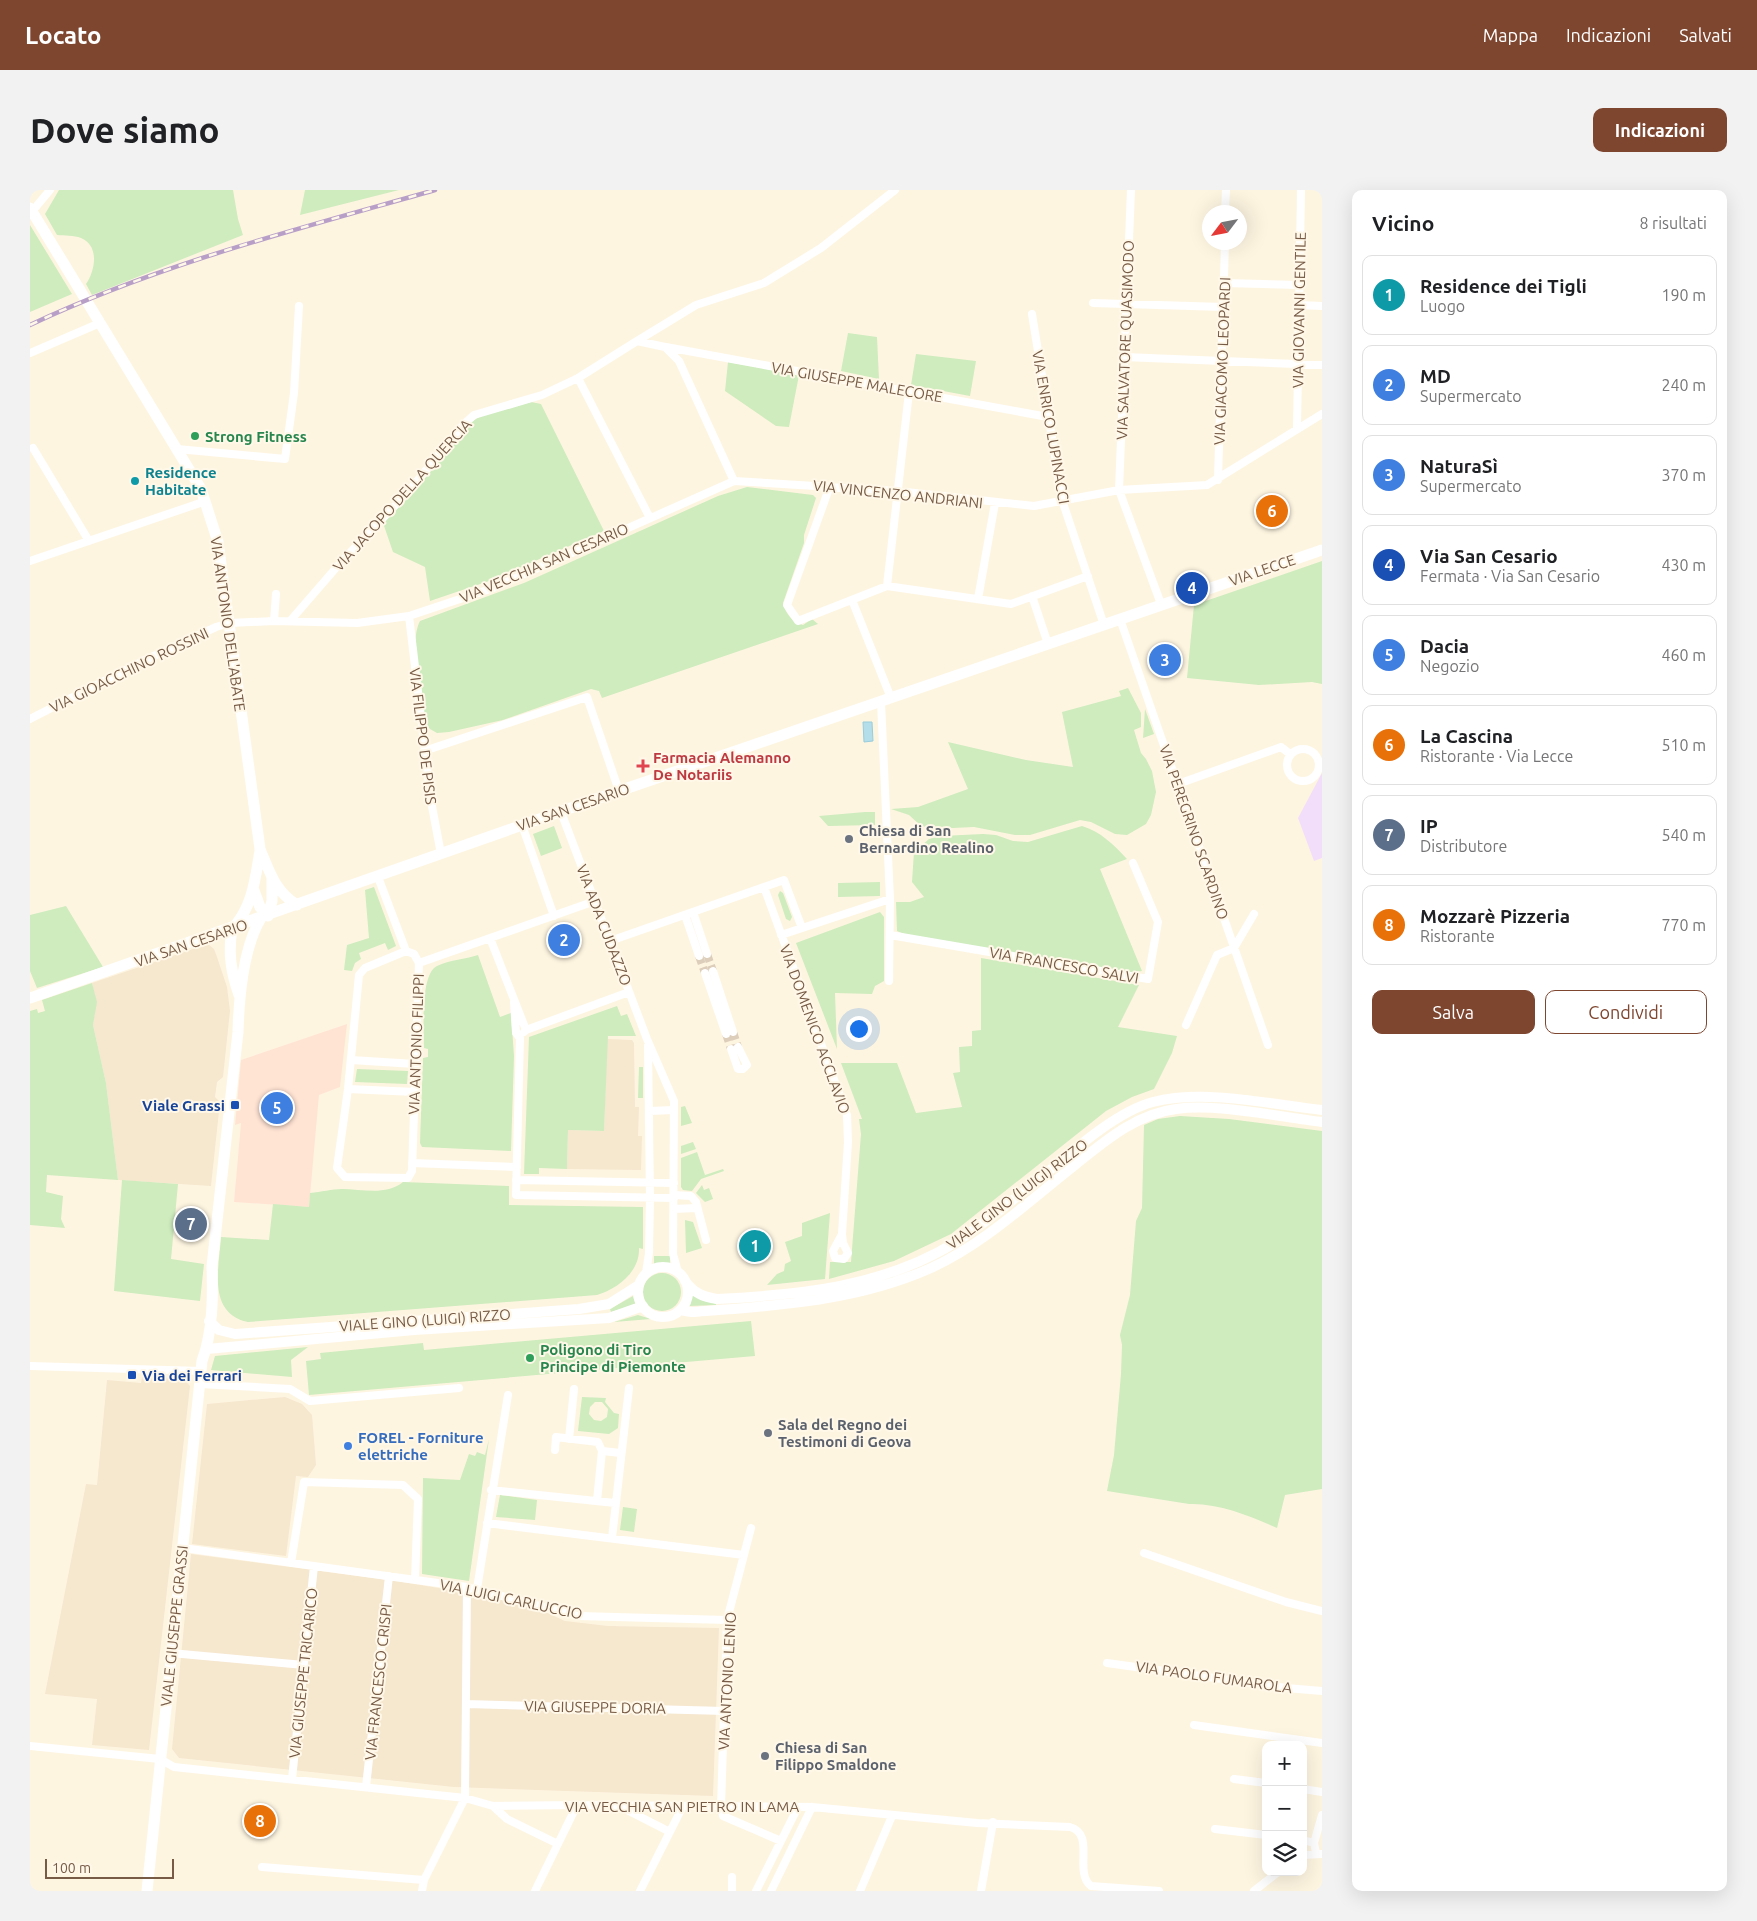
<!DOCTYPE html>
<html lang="it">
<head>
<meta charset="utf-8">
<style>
	body { margin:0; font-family:Ubuntu,sans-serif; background:#f2f2f2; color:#202124 }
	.controls { position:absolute; right:15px; bottom:15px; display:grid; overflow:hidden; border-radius:10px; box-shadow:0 5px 20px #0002 }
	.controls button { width:45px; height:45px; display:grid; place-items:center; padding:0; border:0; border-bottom:1px solid #e0e0e0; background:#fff; color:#202124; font:25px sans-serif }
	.compass { position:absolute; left:1172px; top:15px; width:45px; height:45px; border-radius:50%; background:#fff; box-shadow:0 5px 20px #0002; rotate:238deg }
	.scale { position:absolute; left:15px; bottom:12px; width:129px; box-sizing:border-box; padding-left:5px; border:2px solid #775b46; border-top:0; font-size:14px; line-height:18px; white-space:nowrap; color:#775b46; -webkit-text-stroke:4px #fff8e9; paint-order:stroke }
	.you { position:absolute; left:828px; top:838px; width:18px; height:18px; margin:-12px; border:4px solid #fff; border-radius:50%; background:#1a73e8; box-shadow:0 0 0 8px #1a73e833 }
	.badge { display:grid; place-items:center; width:32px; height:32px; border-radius:50%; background:#7e452f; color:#fff; font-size:16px; font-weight:700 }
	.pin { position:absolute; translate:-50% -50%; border:2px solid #fff; box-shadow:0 1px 5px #0006 }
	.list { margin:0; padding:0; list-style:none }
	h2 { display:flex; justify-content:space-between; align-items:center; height:65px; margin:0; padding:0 20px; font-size:21px }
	h2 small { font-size:16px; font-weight:400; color:#757577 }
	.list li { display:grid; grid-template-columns:32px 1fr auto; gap:15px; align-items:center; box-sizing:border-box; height:80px; margin:0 10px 10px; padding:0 10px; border:1px solid #e0e0e0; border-radius:10px }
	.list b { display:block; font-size:19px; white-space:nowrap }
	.list p { margin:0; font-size:16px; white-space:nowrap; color:#757577 }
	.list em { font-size:16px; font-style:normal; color:#757577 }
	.actions { display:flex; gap:10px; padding:15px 20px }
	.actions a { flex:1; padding:11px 0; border:1px solid #7e452f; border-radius:10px; text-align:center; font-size:18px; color:#7e452f }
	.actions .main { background:#7e452f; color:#fff }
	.icon { flex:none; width:28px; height:28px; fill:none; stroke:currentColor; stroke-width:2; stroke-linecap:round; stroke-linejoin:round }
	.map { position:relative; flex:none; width:1292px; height:1701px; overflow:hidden; border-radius:10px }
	header { display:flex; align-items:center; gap:30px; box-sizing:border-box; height:70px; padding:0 25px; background:#7e452f; color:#fff }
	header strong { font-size:24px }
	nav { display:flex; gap:28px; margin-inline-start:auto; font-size:18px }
	.intro { display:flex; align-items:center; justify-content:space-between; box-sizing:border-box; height:120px; padding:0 30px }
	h1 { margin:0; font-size:35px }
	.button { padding:12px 22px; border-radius:10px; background:#7e452f; color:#fff; font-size:18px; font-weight:700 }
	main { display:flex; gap:30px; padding:0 30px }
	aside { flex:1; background:#fff; border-radius:10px; box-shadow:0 5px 20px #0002 }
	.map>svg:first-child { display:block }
	.residential { fill:#f6e7cf }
	.commercial { fill:#ffe4d4 }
	.education { fill:#f2defa }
	.green { fill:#ceecbe; fill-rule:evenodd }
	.water { fill:#b4dee9; stroke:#99cddb }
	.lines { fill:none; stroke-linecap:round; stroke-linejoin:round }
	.minor-tunnel { stroke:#dcceba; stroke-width:8; stroke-dasharray:8 4; stroke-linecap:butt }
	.minor { stroke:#fff; stroke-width:8 }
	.tertiary { stroke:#fff; stroke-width:10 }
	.secondary { stroke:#fff; stroke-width:11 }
	.rail-casing { stroke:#b89fc8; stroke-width:4.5 }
	.rail { stroke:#fff8e9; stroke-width:2.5; stroke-dasharray:8; stroke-linecap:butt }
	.leisure-dot { fill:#2e9e5b; stroke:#fff8e9; stroke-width:2 }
	.culture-dot { fill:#0f9aa8; stroke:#fff8e9; stroke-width:2 }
	.health-dot { fill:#e0444e; stroke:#fff8e9; stroke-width:2 }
	.worship-dot { fill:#6b7280; stroke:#fff8e9; stroke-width:2 }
	.transit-dot { fill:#1a4fb4; stroke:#fff8e9; stroke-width:2 }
	.shop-dot { fill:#3f7fe0; stroke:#fff8e9; stroke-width:2 }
	.labels { text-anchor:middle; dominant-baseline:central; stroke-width:4; stroke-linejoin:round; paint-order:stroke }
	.street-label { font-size:15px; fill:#775b46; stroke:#fff8e9 }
	.leisure-label { font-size:15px; font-weight:bold; fill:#27864d; stroke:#fff8e9; text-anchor:start }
	.culture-label { font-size:15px; font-weight:bold; fill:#0d838f; stroke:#fff8e9; text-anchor:start }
	.health-label { font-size:15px; font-weight:bold; fill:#be3a42; stroke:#fff8e9; text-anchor:start }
	.worship-label { font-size:15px; font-weight:bold; fill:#5b616d; stroke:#fff8e9; text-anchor:start }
	.transit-label { font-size:15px; font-weight:bold; fill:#164399; stroke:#fff8e9; text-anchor:end }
	.shop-label { font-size:15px; font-weight:bold; fill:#366cbe; stroke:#fff8e9; text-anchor:start }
</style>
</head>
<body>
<header>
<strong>Locato</strong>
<nav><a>Mappa</a><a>Indicazioni</a><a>Salvati</a></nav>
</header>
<div class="intro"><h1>Dove siamo</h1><a class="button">Indicazioni</a></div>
<main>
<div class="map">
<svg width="1292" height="1701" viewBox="0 0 1292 1701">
	<rect width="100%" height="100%" fill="#fef5e1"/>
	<path class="residential" d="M178,754L184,759L187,767L197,797L200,821L193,887L187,892L185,907L190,912L181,996L88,990L76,893L63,835L66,812L62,793Z
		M577,849L602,850L604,853L605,917H609L608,946H612L611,980L537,979L538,940L574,941Z
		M112,1187L153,1188L160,1196L119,1560L62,1555L67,1509L15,1504L56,1294L67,1295L77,1190L111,1193Z
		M255,1207L272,1214L282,1225L286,1275L278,1287L266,1286L256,1366L162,1354L177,1214Z
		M161,1364L366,1391L445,1404L500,1415L535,1431L578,1436L689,1438L683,1606L424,1597L149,1568L142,1559Z"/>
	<path class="commercial" d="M317,834L310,897L289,905L279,1017L204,1012L211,933L205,935L211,870Z"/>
	<path class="education" d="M1292,583V668L1284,671L1268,628Z"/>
	<path class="green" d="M29,0H203L208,29L213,45L62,105L56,94C65,81 70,56 51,48C44,45 34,46 27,45L15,24Z
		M275,0H369L270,25Z
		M0,35L42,104L0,122Z
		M818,143L847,147L849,189L811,181Z
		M886,164L946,171L940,206L881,195Z
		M698,172L769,185L759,237L746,236L695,201Z
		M501,212L511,214L574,341L459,391L400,411L395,377L363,362L352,330L362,325L368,314L380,306L431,246L436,235L451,226Z
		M717,297L783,305L786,308L774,345V353L753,413C756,424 762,432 773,435L782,429L788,434L572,508L569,501L561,499L473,530L419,542L407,543L400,539L395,532C392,506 378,454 390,431L494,393L688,306Z
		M1292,371V494L1282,492L1229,495L1157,488L1164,415Z
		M1098,498L1111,523V537L1104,540L1111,563L1116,569L1122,581L1126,602L1121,625L1116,634L1097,645L1085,644L1061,632L1050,630L1000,645H985L944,637L901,639L890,635L879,625L861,619L888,617L938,599L918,552L996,570L1043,577L1032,522L1091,506L1089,501Z
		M1115,519L1124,544L1113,548Z
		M835,622H845V635L798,636L789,626Z
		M524,636L532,658L511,666L503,644Z
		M1052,636C1071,642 1083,654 1097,669L1070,679L1112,781L1100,783L879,746L867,741L866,712H880L894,707L882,692L884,662L899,649L911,646L953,644L966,645L983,651L998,652Z
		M850,692V706L808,707V693Z
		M344,697L366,756L358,760L355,753L329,763L331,769L325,773L322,781L314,780L317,755L339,748L335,700Z
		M750,701L753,703L762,727L760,731L756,729L748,705Z
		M36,716L73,777L7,798L0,781V725Z
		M850,722L854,727V791L845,796L842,804L805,803L807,859L766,753Z
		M448,765L470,827L481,823L484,866L481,961L392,957L390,953L393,868L398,867V859L394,858C394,840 390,784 407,776C422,769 434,770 448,765Z
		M951,768L1109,795L1088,837L1147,846L1142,863L1124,899L1102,907L1076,921L921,1044L864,1071L799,1089L800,1072H821L831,944L829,929H832L811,873H867L886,923L932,917L923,883L930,882L929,857L942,856V841L951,840Z
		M62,793L67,812L63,835L76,893L88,990L17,985L16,1002L33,1006L31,1029L35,1038L0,1035V821L7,819L8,823L15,821L12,810Z
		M587,816L591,826L597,824L606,846H578L574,941L538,940L537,979L509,978V984H494L499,847Z
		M609,877H613V908H608Z
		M327,879L378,881L377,894L325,892Z
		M655,916L662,933L651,936V917Z
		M1150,926L1199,929L1292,941V1299L1255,1305L1247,1338C1220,1326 1189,1313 1159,1314L1077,1301L1084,1265L1091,1184L1092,1155L1090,1145L1100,1105L1106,1031L1112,1018L1114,935L1128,929Z
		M663,952L666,959L651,964V956Z
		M667,962L675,985L693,979L694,981L671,989L662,1001L653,1000L651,997V968Z
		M92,990L148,994L141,1069L174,1074L170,1111L84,1101Z
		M373,992L479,996V1015L613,1017V1059L609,1058C610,1082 587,1099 567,1105L218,1132C177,1123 189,1078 191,1047L239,1050L243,1014L279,1017L280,1003C291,1002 302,999 312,999C332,999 356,1006 373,992Z
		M672,995L674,1000L679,998L683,1009L675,1012L666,1003Z
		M800,1023L795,1089L737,1095L747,1084L754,1081L755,1074L761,1071L755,1052L772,1046V1033Z
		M655,1030L663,1032L672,1058L656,1063Z
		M624,1066H640V1074H624Z
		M613 1102a19 19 0 1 1 38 0a19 19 0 1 1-38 0Z
		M663,1105L686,1114V1115L659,1116Z
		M603,1106L606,1115L581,1122L580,1119Z
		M608,1125L621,1129L584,1132Z
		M721,1131L725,1166L279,1205L276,1171L291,1169L290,1163L393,1153L394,1160Z
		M278,1157L261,1170L262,1187L181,1180L185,1166Z
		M552,1207L576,1208L575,1212L584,1223L589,1224L588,1238L579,1244L548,1241ZM565,1212H572L578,1219L577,1227L571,1231L564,1230L559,1224L560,1217Z
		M459,1249L439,1391L392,1384L393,1288L430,1290L439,1264L445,1266L447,1262L455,1265Z
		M470,1305L507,1310L505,1330L466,1327Z
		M593,1317L607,1319L604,1342L590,1340Z"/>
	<path class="water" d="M833,532H842L843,551L834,552Z"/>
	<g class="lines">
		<path class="minor-tunnel" d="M677,764L683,781
			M669,766L675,783
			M703,842L708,857
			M696,844L701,859"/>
		<path class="minor" d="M1101,0L1089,300L1131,414
			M1195,22L1196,0
			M0,24L20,0
			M1194,93L1269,95
			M1063,113L1193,117
			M1269,115L1292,116
			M1002,124L1032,310L1074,435
			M636,157L1018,227
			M0,163L70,133
			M1094,167L1292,175
			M548,188L620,328
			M1267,239L1271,0
			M3,258L59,351
			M147,259L255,269L264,203L269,116
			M1188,290L1195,52
			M704,291L649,171L635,157L607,151L666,115L734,93L791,58L865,0
			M800,296L757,415L768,431L857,396L981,414L1058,386
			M0,371L176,311
			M857,396L879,202
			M1002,406L1018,454
			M948,409L965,313
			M822,410L861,508
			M379,426L401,611L411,664
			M1090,429L1238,855
			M244,431L246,404
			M260,431L312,371L378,302L433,235L444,225L512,205L548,188L607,151
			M851,512L860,709L859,791
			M0,529L113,471L186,437L199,433L244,431L327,433L379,426L463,398L704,291L867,301L1004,316L1089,300L1177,295L1292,224
			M1257 575a16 16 0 1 1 32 0a16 16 0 1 1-32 0Z
			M394,561L557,507L589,601
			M1148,594L1251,557L1260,564
			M531,622L617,849L644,911L643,1064L648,1082
			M492,635L524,726
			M348,687L376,761L384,764L389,773L382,981L378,988L315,987L307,978L318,899L329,785L335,778L376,761
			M734,697L817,925L818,952L812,1044
			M663,722L677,764
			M655,725L669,766
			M751,745L860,709
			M860,745L1118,789L1128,732L1103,673
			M460,748L496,840L494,842
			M580,751L754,690L772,738
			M389,773L565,711
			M683,781L703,842
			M675,783L696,844
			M484,812L486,843L490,848L486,1005L644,1008
			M1156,835L1187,765L1204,758L1224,724
			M496,840L599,802
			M701,859L708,879H713L717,875L708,857
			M321,870L385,874
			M318,899L385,902
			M619,921L644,920
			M382,973L487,977
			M486,990L644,993
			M644,1005L661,1006L666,1012L676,1050
			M644,1019L666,1018
			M812,1044L813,1053L818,1063L814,1069L805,1068L803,1061Z
			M616,1083L619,1063L620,1008L618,856
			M0,1176L171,1181
			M170,1194L260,1199L280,1211L429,1198
			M539,1249L544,1199
			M525,1260L526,1247L568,1252L572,1261L591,1263
			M461,1300L585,1313
			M567,1311L572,1261
			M457,1333L714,1365
			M721,1338L697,1430L691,1617L693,1626L751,1651
			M582,1348L599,1198
			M153,1358L437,1397L548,1426L697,1430
			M1114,1363L1256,1412L1292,1421
			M261,1373L274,1292L373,1295L388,1309L385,1390
			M447,1399L478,1205
			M141,1463L274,1475
			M1077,1473L1256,1498L1292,1501
			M436,1514L695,1521
			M1164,1535L1292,1553
			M0,1556L130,1569L144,1577L435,1608L463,1616L547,1615L782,1617L947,1633L1040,1637C1066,1644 1043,1682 1061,1696L1129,1701
			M262,1589L284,1376
			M1204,1589L1236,1593
			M336,1597L359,1386
			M1273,1599L1292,1602
			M463,1616L477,1629L528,1654
			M591,1617L640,1642
			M1185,1639L1236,1645
			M1273,1650L1284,1653
			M1286,1663L1284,1653L1292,1625
			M1273,1665L1292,1664
			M232,1677L394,1690
			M702,1687V1701
			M392,1701L394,1690L435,1608L437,1397
			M505,1701L547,1615
			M610,1701L653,1616
			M726,1701L768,1617
			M741,1701L782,1617
			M830,1701L862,1626
			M951,1701L963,1632
			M1224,1701L1248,1682"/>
		<path class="tertiary" d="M608 1102a25 25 0 1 1 50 0a25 25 0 1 1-50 0Z
			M655,1091C664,1103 673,1107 687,1109C769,1105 854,1097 926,1052C951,1036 973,1017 996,1000C1031,972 1081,923 1123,912C1175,899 1239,914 1292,920
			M650,1120L661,1122C743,1116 825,1112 901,1078C954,1054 999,1011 1045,975C1075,951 1106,924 1146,919C1187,913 1249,927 1292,932
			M179,1131L189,1140L205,1144L549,1119L579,1114L609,1095
			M177,1159L384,1140L579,1128L613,1116"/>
		<path class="secondary" d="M0,18L171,299L188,352L230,659C240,683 245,701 267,715
			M223,698L230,717L238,726
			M238,726L242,711V688
			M204,737C223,715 225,689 230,661
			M202,739C198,763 201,782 209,805
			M0,808L589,601L1292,360
			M117,1701L172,1171C183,1142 183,1106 182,1076L208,842C209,807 213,758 231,728"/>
		<g class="rail-casing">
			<path id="rail" d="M0,135C129,74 268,39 405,0"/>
		</g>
		<use href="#rail" class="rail"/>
	</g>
	<g class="leisure-dot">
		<circle cx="165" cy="246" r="5"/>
		<circle cx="500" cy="1168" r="5"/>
	</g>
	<circle class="culture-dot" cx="105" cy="291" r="5"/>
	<path class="health-dot" d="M610.5 568.5h5v5h5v5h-5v5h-5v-5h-5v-5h5z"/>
	<g class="worship-dot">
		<circle cx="819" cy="649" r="5"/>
		<circle cx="738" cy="1243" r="5"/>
		<circle cx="735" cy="1566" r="5"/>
	</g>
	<g class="transit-dot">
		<rect x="200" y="910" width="10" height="10" rx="2.5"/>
		<rect x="97" y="1180" width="10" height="10" rx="2.5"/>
	</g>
	<circle class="shop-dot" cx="318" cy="1256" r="5"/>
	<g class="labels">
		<g class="street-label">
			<text transform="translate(1269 120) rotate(-89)">VIA GIOVANNI GENTILE</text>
			<text transform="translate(1095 150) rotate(-88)">VIA SALVATORE QUASIMODO</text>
			<text transform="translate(1192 171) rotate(-88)">VIA GIACOMO LEOPARDI</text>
			<text transform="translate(827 192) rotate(10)">VIA GIUSEPPE MALECORE</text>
			<text transform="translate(1021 237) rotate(80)">VIA ENRICO LUPINACCI</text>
			<text transform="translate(868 304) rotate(6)">VIA VINCENZO ANDRIANI</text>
			<text transform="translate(372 305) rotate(-48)">VIA JACOPO DELLA QUERCIA</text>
			<text transform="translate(514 373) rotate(-23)">VIA VECCHIA SAN CESARIO</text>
			<text transform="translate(1232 380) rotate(-19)">VIA LECCE</text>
			<text transform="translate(198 434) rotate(82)">VIA ANTONIO DELL'ABATE</text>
			<text transform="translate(99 480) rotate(-26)">VIA GIOACCHINO ROSSINI</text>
			<text transform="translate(393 546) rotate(83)">VIA FILIPPO DE PISIS</text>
			<text transform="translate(543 617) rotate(-19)">VIA SAN CESARIO</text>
			<text transform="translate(1164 642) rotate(71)">VIA PEREGRINO SCARDINO</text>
			<text transform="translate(574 735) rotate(69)">VIA ADA CUDAZZO</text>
			<text transform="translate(161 753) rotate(-19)">VIA SAN CESARIO</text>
			<text transform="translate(1034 775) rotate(10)">VIA FRANCESCO SALVI</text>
			<text transform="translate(785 839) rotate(70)">VIA DOMENICO ACCLAVIO</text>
			<text transform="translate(386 854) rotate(-88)">VIA ANTONIO FILIPPI</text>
			<text transform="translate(987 1004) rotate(-37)">VIALE GINO (LUIGI) RIZZO</text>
			<text transform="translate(395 1130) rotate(-4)">VIALE GINO (LUIGI) RIZZO</text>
			<text transform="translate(481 1409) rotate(12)">VIA LUIGI CARLUCCIO</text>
			<text transform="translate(144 1436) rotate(-84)">VIALE GIUSEPPE GRASSI</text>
			<text transform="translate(273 1483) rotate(-84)">VIA GIUSEPPE TRICARICO</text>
			<text transform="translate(1184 1487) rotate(8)">VIA PAOLO FUMAROLA</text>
			<text transform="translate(697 1491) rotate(-87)">VIA ANTONIO LENIO</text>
			<text transform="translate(348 1492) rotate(-84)">VIA FRANCESCO CRISPI</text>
			<text transform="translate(565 1517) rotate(1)">VIA GIUSEPPE DORIA</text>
			<text x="652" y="1616">VIA VECCHIA SAN PIETRO IN LAMA</text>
		</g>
		<g class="leisure-label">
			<text x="175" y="246">Strong Fitness</text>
			<text x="510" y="1159">Poligono di Tiro<tspan x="510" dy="17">Principe di Piemonte</tspan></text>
		</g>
		<g class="culture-label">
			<text x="115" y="282">Residence<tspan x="115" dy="17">Habitate</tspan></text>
		</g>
		<g class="health-label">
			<text x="623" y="567">Farmacia Alemanno<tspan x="623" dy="17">De Notariis</tspan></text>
		</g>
		<g class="worship-label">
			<text x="829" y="640">Chiesa di San<tspan x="829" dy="17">Bernardino Realino</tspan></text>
			<text x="748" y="1234">Sala del Regno dei<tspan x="748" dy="17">Testimoni di Geova</tspan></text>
			<text x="745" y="1557">Chiesa di San<tspan x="745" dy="17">Filippo Smaldone</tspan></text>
		</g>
		<g class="transit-label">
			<text x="195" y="915">Viale Grassi</text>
			<text x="112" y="1185" text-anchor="start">Via dei Ferrari</text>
		</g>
		<g class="shop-label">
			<text x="328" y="1247">FOREL - Forniture<tspan x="328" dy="17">elettriche</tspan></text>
		</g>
	</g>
</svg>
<div class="controls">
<button>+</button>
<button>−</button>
<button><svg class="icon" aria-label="layers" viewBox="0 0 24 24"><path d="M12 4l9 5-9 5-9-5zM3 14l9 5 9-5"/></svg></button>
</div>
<svg class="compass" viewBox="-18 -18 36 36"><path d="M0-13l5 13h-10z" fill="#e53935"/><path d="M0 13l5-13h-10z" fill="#757577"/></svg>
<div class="scale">100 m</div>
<div class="you"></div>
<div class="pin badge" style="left:725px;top:1056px;background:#0f9aa8">1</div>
<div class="pin badge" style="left:534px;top:750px;background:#3f7fe0">2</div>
<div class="pin badge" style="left:1135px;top:470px;background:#3f7fe0">3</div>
<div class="pin badge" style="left:1162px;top:398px;background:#1a4fb4">4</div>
<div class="pin badge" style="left:247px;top:918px;background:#3f7fe0">5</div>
<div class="pin badge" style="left:1242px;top:321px;background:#e8710a">6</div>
<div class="pin badge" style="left:161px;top:1034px;background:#5c6f8a">7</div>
<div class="pin badge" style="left:230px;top:1631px;background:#e8710a">8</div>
</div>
<aside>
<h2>Vicino<small>8 risultati</small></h2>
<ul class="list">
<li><span class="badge" style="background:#0f9aa8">1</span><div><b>Residence dei Tigli</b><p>Luogo</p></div><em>190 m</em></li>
<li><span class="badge" style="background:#3f7fe0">2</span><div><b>MD</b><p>Supermercato</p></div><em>240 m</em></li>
<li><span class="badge" style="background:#3f7fe0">3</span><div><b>NaturaSì</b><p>Supermercato</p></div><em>370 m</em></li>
<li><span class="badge" style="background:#1a4fb4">4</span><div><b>Via San Cesario</b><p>Fermata · Via San Cesario</p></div><em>430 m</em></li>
<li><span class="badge" style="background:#3f7fe0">5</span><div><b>Dacia</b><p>Negozio</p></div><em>460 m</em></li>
<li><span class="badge" style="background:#e8710a">6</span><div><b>La Cascina</b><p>Ristorante · Via Lecce</p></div><em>510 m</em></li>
<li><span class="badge" style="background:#5c6f8a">7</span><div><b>IP</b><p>Distributore</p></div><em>540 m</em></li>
<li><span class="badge" style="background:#e8710a">8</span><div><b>Mozzarè Pizzeria</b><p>Ristorante</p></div><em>770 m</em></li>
</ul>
<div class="actions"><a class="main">Salva</a><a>Condividi</a></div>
</aside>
</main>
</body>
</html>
